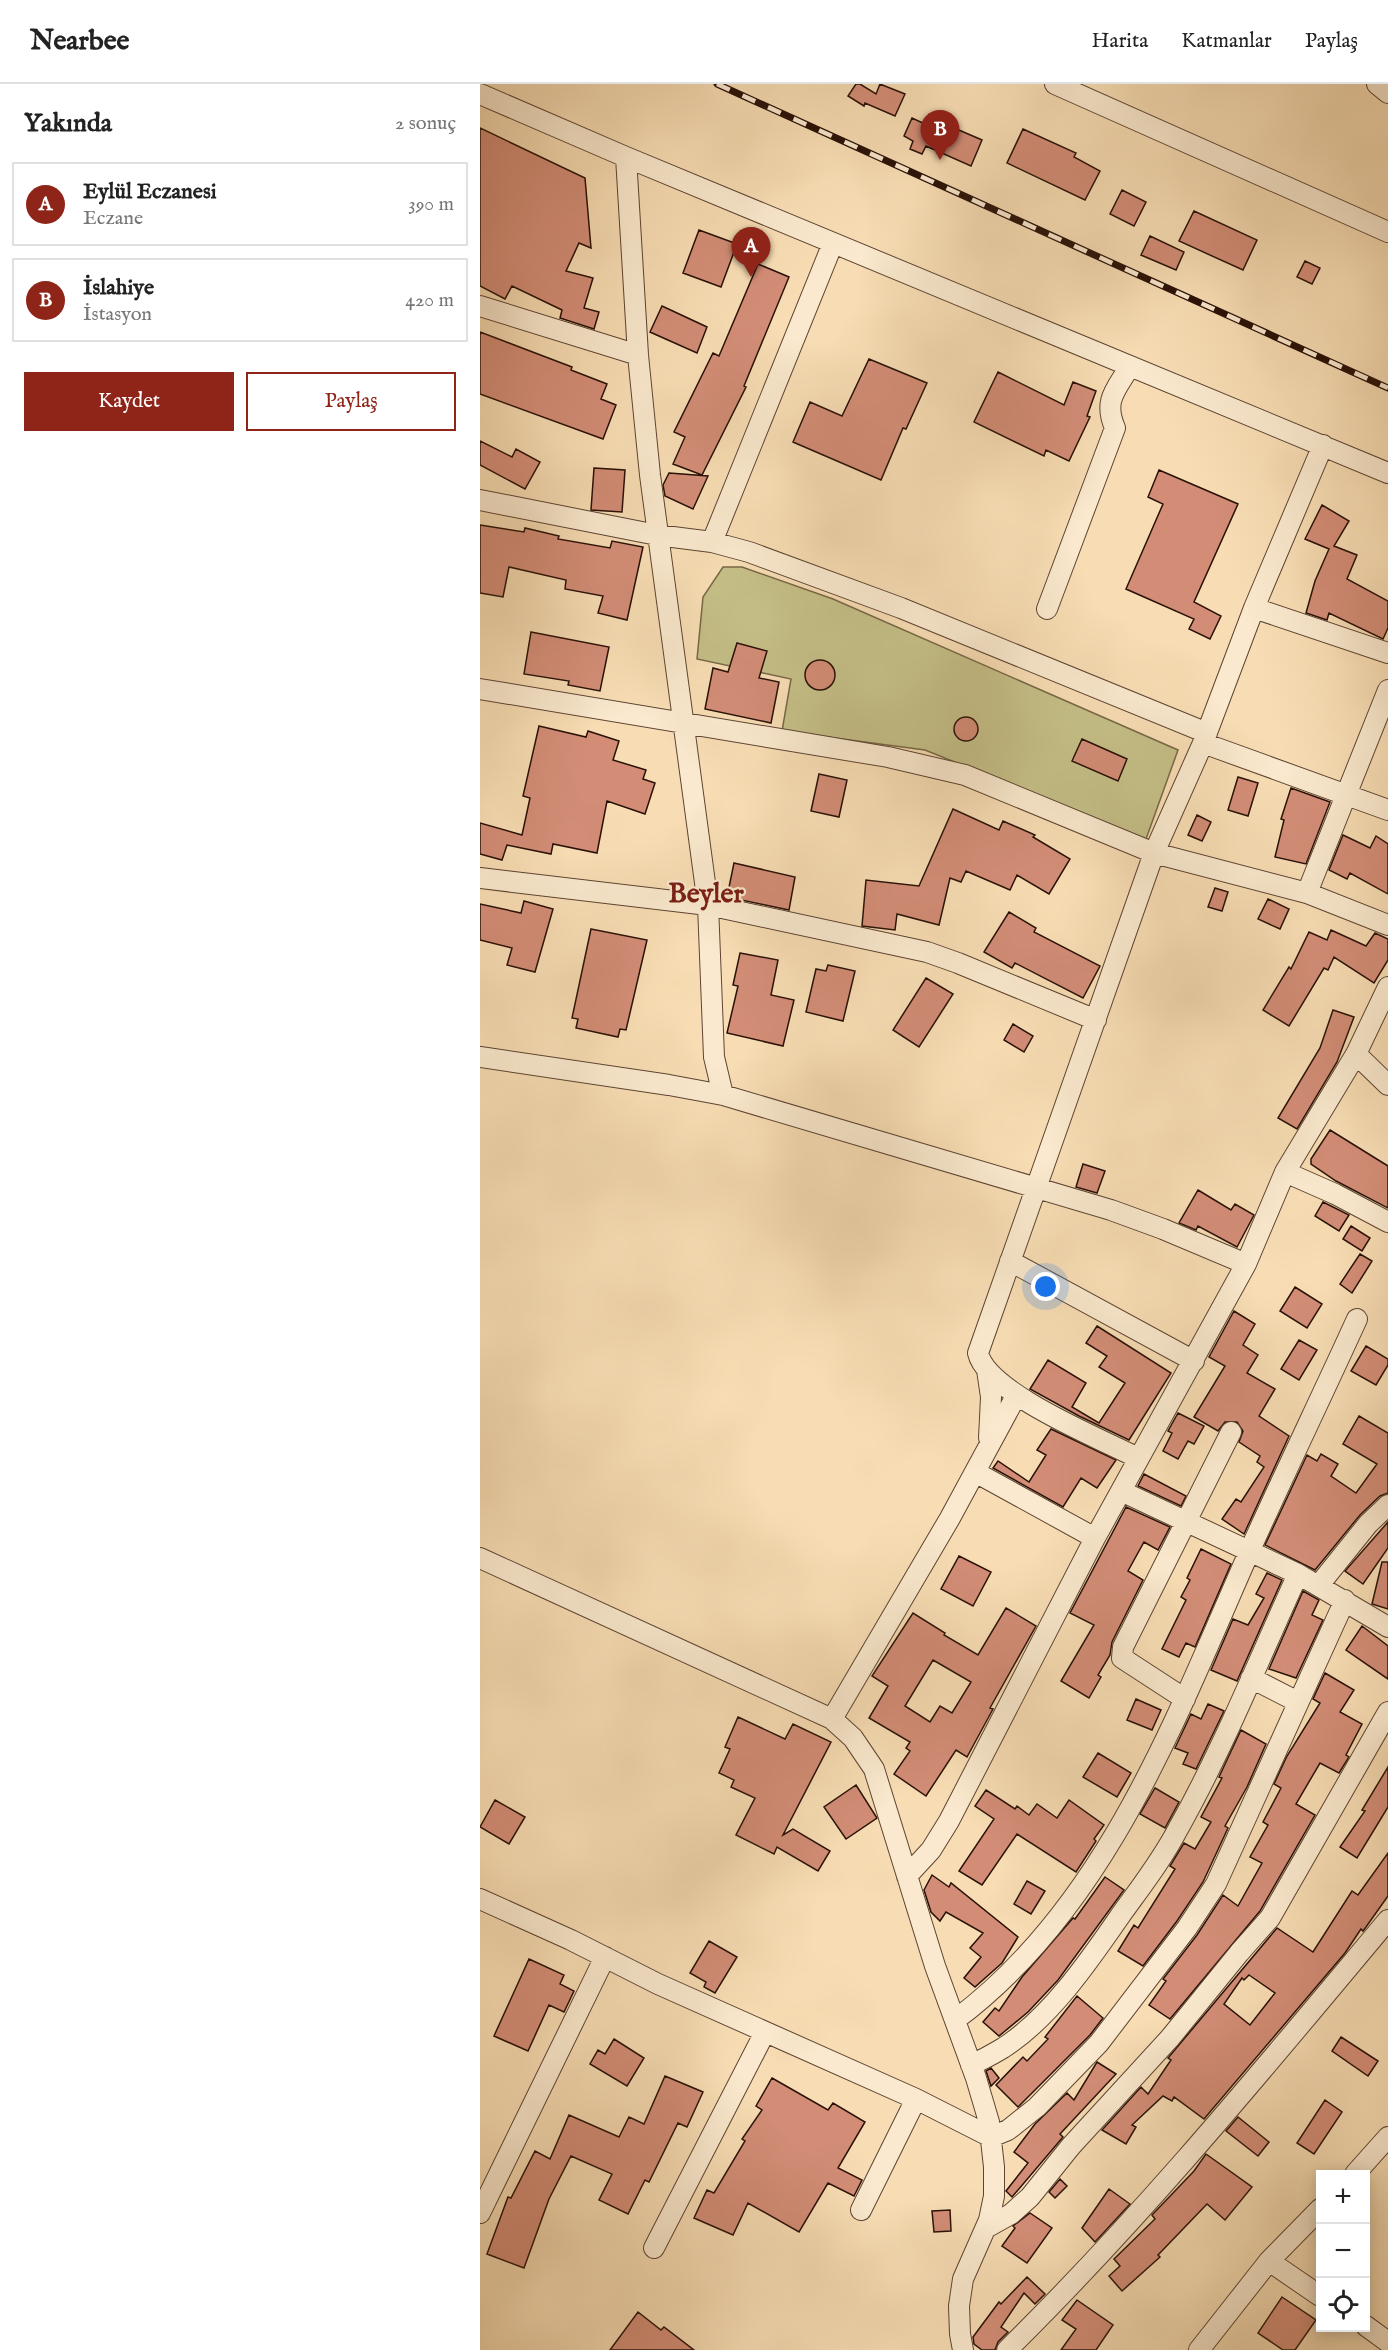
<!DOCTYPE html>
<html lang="tr">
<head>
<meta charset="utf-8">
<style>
	body { margin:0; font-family:"IM FELL English",serif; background:#f2f2f2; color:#222 }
	.controls { position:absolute; right:18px; bottom:18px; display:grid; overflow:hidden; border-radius:0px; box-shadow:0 3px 15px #0003 }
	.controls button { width:54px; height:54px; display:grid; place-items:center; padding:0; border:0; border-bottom:2px solid #e0e0e0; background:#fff; color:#222; font:30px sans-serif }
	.you { position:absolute; left:566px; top:1203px; width:21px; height:21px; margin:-15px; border:4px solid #fff; border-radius:50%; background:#1a73e8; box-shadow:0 0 0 9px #1a73e833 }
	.badge { display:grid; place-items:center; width:39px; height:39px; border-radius:50%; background:#8f2418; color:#fff; font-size:20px; font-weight:700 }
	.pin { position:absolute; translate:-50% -50px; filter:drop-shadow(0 2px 3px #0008) }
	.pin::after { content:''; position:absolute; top:32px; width:21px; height:18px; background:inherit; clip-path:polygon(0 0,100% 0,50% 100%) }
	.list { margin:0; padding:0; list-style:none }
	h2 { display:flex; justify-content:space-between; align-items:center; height:78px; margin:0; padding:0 24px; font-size:26px }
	h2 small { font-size:20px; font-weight:400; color:#767676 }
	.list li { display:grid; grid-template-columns:39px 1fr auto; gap:18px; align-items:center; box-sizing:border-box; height:84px; margin:0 12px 12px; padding:0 12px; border:2px solid #e0e0e0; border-radius:0px }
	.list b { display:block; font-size:22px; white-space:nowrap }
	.list p { margin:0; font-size:20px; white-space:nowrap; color:#767676 }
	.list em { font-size:20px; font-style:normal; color:#767676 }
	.actions { display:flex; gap:12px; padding:18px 24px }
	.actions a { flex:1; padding:14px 0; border:2px solid #8f2418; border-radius:0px; text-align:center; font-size:21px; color:#8f2418 }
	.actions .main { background:#8f2418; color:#fff }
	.icon { flex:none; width:33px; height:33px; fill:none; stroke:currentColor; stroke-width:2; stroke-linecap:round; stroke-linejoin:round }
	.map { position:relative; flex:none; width:908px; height:2266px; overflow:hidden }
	header { display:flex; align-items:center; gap:36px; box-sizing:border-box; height:84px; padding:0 30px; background:#fff; border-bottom:2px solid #e0e0e0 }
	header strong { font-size:28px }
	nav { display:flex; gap:33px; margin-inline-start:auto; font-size:21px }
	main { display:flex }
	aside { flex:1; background:#fff }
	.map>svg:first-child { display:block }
	.green { fill:#c5bf87; stroke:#776847; stroke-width:1.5 }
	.building { fill:#d38d77; stroke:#291107; stroke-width:1.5; fill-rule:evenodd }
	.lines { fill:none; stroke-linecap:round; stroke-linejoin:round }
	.minor-casing { stroke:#5d4432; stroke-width:22 }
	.minor { stroke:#fae9ce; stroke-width:20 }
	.rail-casing { stroke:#291107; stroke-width:7 }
	.rail { stroke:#fae9ce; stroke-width:4.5; stroke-dasharray:14; stroke-linecap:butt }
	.labels { text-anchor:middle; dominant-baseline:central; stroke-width:4.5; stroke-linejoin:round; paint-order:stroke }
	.district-label { font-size:28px; font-weight:bold; fill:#7a1f14; stroke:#fae9ce }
</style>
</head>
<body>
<header>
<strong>Nearbee</strong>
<nav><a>Harita</a><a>Katmanlar</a><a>Paylaş</a></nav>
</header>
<main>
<aside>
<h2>Yakında<small>2 sonuç</small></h2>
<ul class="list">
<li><span class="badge">A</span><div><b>Eylül Eczanesi</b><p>Eczane</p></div><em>390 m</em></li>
<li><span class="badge">B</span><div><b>İslahiye</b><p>İstasyon</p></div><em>420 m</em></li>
</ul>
<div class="actions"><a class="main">Kaydet</a><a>Paylaş</a></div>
</aside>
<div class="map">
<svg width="908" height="2266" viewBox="0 0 908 2266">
	<rect width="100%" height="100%" fill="#f8ddb4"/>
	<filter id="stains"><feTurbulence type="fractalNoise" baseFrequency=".00333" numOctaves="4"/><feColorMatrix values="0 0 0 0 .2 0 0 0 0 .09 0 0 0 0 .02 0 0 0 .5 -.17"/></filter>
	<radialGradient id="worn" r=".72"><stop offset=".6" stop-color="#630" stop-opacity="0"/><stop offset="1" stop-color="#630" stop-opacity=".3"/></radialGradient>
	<path class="green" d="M243,483H262L353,515L698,666L666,755L445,666L302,647L311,595L217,575L223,513Z"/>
	<path class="building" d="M376,0H380L396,10L400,0L425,10L415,32L385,19L384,22L368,12Z
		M432,34L462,48L465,40L502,56L491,82L446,62L442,70L430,65L433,57L424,52Z
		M0,44L105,94L111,164L99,159L86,187L113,194L104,224L119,228L114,245L80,234L82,226L32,202L25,215L0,202Z
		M543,45L596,69L594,73L620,87L605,116L527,79Z
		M642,106L666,118L654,142L630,130Z
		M714,127L777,156L763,186L699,157Z
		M219,146L257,160L241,203L203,189Z
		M670,152L704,168L696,186L661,171Z
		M825,177L840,184L832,200L817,193Z
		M278,180L309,193L264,302L266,303L222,391L193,380L205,353L194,348L233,269L239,272Z
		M182,222L227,243L217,269L170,248Z
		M0,248L92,283L91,286L127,300L121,315L136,321L123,355L0,310Z
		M389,275L447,299L426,345L423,344L401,396L313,358L330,318L362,332Z
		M518,288L584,321L593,298L616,307L607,332L610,333L589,377L566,366L564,372L494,338Z
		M0,357L32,373L36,365L60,378L45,405L0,381Z
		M114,384L145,386L142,428L111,426Z
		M679,386L758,420L714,518L741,532L730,555L709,545L714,535L646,505L683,420L668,413Z
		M189,389L228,392L213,425L185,412L183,401Z
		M842,421L869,437L854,462L877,471L867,495L908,517V544L903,555L849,529L847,536L826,529L835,497L849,465L825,455Z
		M0,441L44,448L45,444L79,452L78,455L130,464L132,457L163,463L147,536L118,529L123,512L85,505L86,496L29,483L23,513L0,509Z
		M51,548L129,563L120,607L88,601L89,597L44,590Z
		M257,559L287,567L279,594L299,598L291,639L225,625L233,584L248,588Z
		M325 591a15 15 0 1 1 30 0a15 15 0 1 1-30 0Z
		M474 645a12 12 0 1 1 24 0a12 12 0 1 1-24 0Z
		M59,642L106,653L108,647L139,657L133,676L166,686L163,695L175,699L165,730L127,717L117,769L73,760L71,770L27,761L22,776L0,770V739L42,751L50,714L43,712Z
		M602,655L647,675L638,697L592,677Z
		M339,690L367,696L359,733L331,727Z
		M758,693L778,699L768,732L748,726Z
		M811,704L850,718L826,780L795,773L804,736L801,735Z
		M473,725L519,746L523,737L555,751L553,753L590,775L569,810L537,791L530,806L486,787L481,798L470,794L459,841L417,830L415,846L382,842L386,796L439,802Z
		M717,731L731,738L722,757L708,751Z
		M863,751L890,764L896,752L908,760V810L870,789L867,795L849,786Z
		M254,779L315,793L309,826L247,813Z
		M735,804L748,808L742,827L728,823Z
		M788,815L809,825L800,845L778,835Z
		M44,817L73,825L55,888L27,881L32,864L0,856V820L41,829Z
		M529,828L556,844L554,848L620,882L603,914L535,879L532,884L504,868Z
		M111,845L167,856L146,946L140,945L138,953L96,944L98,935L92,934Z
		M851,846L886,862L895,849L908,855V876L894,899L854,873L848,886L844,884L809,942L783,926L809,883L811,885L829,848L847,856Z
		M260,869L298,876L291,911L314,916L303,962L247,949L258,902L253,901Z
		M348,881L375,887L363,937L326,928L336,885L346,887Z
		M446,894L473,910L439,963L413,946Z
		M853,926L874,933L857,978L817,1045L798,1034L840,964Z
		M533,940L553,952L544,968L524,956Z
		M850,1046L908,1082V1124L856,1097L831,1080V1075Z
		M603,1080L625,1087L617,1109L596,1103Z
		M718,1106L751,1126L755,1120L774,1131L757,1163L718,1142L716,1146L699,1139Z
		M843,1118L869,1131L859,1147L835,1132Z
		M871,1142L890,1154L882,1167L863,1155Z
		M880,1170L892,1177L872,1209L860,1200Z
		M815,1203L842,1220L827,1244L800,1227Z
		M754,1227L775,1240L763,1261L778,1271L767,1289L795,1305L779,1332L809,1352L764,1450L742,1435L756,1415L761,1418L784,1383L777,1378L780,1372L759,1358L763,1347L757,1338H745L738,1347L714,1333L745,1282L729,1273Z
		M617,1242L691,1289L649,1356L599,1332L550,1305L568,1276L606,1299L592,1323L619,1339L645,1299L619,1283L627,1272L606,1259Z
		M819,1256L837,1266L819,1296L801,1285Z
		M886,1262L908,1275V1281L896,1301L871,1287Z
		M698,1329L724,1342L714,1360L708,1357L698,1375L683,1367L692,1349L688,1347Z
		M879,1332L908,1349V1409L900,1412L880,1431L835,1486L785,1461L827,1371L837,1377L841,1370L858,1380L851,1392L876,1409L897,1380L863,1360Z
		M571,1345L636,1376L617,1404L601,1394L583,1423L513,1384L518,1377L549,1398L566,1371L557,1366Z
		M664,1390L706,1412L701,1422L658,1402Z
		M646,1423L690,1443L678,1466L664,1458L648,1487L663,1496L632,1558L630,1571L618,1591L621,1593L609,1614L581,1597L614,1541L590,1529Z
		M908,1438V1464L883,1500L865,1487Z
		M721,1465L751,1480L715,1563L706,1559L699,1573L682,1565L706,1516L701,1513L710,1496L707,1494Z
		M479,1472L511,1488L493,1522L461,1505Z
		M902,1478H908V1525L892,1520Z
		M787,1489L802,1496L757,1597L731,1586L753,1535L768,1541L784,1514L776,1510Z
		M823,1507L839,1516L832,1531L843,1536L816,1594L789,1585Z
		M526,1524L556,1542L510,1624L513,1625L487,1673L476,1666L446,1712L414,1690L430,1667L426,1664L430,1658L389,1634L408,1602L392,1592L433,1529L465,1549L464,1551L498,1571ZM453,1576L491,1598L472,1629L460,1622L450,1638L425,1622Z
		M882,1542L908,1562V1595L866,1566Z
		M845,1589L874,1606L860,1628L882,1640L866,1671L869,1673L859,1689L840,1679L816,1720L835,1731L780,1827L690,1935L669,1921L686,1897L683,1895L717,1851L743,1811L758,1822L782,1779L770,1773L788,1741L783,1738L801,1704L794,1700L807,1672L840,1619L833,1615Z
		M656,1615L681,1626L672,1646L647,1636Z
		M728,1620L744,1627L716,1685L703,1680L708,1669L695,1664L711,1630L721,1635Z
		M258,1633L305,1655L313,1640L351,1658L303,1751L313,1745L350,1767L338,1787L297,1763L294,1770L256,1751L275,1714L251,1703L254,1696L239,1689L250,1665L245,1663Z
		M761,1646L786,1660L767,1703L745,1742L748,1744L723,1798L697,1837L663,1882L638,1867L654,1841L658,1844L695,1785L690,1782L704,1759L715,1765L731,1738L721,1733L742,1694L739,1693Z
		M618,1669L651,1689L637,1713L603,1693Z
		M908,1683V1723L877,1774L860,1763L885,1727L882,1726Z
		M376,1701L397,1734L366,1755L344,1723Z
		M675,1704L699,1718L685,1744L660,1730Z
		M506,1706L535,1725L537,1722L549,1731L557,1720L577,1734L589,1716L624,1741L614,1755L616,1757L596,1788L537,1750L502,1801L479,1787L514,1735L495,1722Z
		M15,1716L45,1733L29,1760L0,1743Z
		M908,1769V1812L886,1843L883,1847L881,1845L865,1869L724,2035L694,2013L692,2017L683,2012L652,2041L656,2043L646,2060L622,2046L661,2003L668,2010L691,1976L688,1974L797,1844L833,1868L872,1807L878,1811ZM769,1891L795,1909L770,1941L744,1920L762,1894L764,1896Z
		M452,1791L469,1803L471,1799L538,1853L522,1879L495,1903L484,1894L501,1873L490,1864L503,1849L466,1828L460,1837L451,1828L444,1806Z
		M625,1793L644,1806L578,1896L548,1928L519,1952L503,1938L515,1924L519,1927L542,1893L593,1834L595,1835Z
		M547,1797L565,1807L551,1830L534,1820Z
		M229,1857L257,1873L235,1909L224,1903L226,1898L210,1889Z
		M49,1875L84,1891L80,1900L94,1907L84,1928L69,1921L48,1967L14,1952Z
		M597,1912L623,1934L610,1951L538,2023L516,2001L543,1973L547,1977L568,1955L565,1953Z
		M861,1953L898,1977L888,1992L852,1967Z
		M134,1955L164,1974L147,2002L110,1980L118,1966L125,1970Z
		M617,1978L636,1990L580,2050L583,2053L532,2113L526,2107L548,2079L534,2068L555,2040L587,2009L594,2016Z
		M511,1984L519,1994L511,2002L506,1987Z
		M185,1992L223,2008L207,2043L198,2039L169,2098L165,2096L148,2130L119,2116L132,2090L91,2072L69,2115L44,2184L7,2170L28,2113L31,2114L55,2067L70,2075L89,2031L139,2053L149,2033L164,2040Z
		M292,1994L348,2026L353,2019L385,2038L358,2084L382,2096L374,2112L348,2099L319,2148L268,2119L253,2151L214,2134L227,2106L234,2109L265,2057L262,2055L282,2026L276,2022Z
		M845,2016L862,2028L834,2070L817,2059Z
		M758,2033L789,2058L778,2072L746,2047Z
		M726,2070L772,2103L745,2136L727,2120L678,2171L680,2173L642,2207L629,2192L640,2182L634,2175L675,2135L672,2131L714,2087Z
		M580,2095L587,2102L575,2114L569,2108Z
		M629,2105L650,2120L615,2158L602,2144Z
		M470,2126L471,2147L454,2148L452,2127Z
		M550,2129L572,2144L547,2179L522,2162L535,2144L533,2142Z
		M547,2193L565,2210L555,2220L544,2209L521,2243L528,2248L518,2258L515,2266H502L494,2260L493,2253L519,2218L521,2220Z
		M802,2213L836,2236L815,2266H803L778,2249Z
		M597,2216L633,2241L616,2266H581L596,2245L582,2236Z
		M158,2228L181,2246L184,2243L214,2266H130Z"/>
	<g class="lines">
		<g class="minor-casing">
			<path id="minor" d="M575,0L908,148
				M897,0L908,9
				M0,10L146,73L908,389
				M146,73L158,271L170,391L228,821L234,973L243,1011
				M0,222L158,271
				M0,416L177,451L232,458L269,468L421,524L727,649
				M232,458L353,159
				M774,524L908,569
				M567,525L635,344C623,316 636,306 650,282
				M0,605L408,673L485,691L674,769L827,809L908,841
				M723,659L908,726
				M0,794L228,821L447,868L478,879L616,936
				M827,809L908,606
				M876,970L908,1001
				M0,973L189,1001L243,1011L631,1126L683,1145L766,1180
				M805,1088L855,1110L908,1138
				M530,1177L714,1277
				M507,1286L511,1313L509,1354
				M658,1374C621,1355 507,1309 498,1269L674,769L723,659L774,524L843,361
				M495,1388L615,1454
				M641,1407L818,1490L908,1543
				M0,1474L352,1635L373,1654L394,1685L455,1882L496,1994L509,2038L514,2083V2112L509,2136L483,2195L479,2222L480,2250L483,2266
				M839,1501L888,1440L908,1421
				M771,1594L818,1618
				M705,1615L642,1574L643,1563L751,1348
				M352,1635L470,1434L536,1312
				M427,1792L451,1766L469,1737L615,1454L766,1180L805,1088L876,970L908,903
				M0,1815L91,1856L178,1900L436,2015L511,2053L528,2046L557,2023L619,1959L707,1844L736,1800L865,1516
				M475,1936C627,1823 696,1633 770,1466C805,1388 842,1312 877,1235
				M491,1981C502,1976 513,1970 523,1964C570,1934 609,1877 640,1832C660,1804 682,1776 698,1745C744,1663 779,1575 818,1490
				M875,2090L908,2053
				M381,2126L436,2015
				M0,2129L125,1873
				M506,2144L531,2130L550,2113L591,2062L690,1954L759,1869L790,1834L908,1628
				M174,2164L285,1948
				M789,2177L840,2212
				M886,2242L908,2258
				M527,2266C664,2131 785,1983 908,1836
				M719,2266L789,2177L840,2125"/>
		</g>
		<use href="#minor" class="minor"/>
		<g class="rail-casing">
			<path id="rail" d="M237,0L908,304"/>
		</g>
		<use href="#rail" class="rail"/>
	</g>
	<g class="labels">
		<g class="district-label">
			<text x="226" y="810">Beyler</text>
		</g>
	</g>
	<rect width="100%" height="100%" filter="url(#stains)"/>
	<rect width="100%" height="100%" fill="url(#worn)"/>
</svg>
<div class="controls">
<button>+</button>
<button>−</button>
<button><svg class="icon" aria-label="locate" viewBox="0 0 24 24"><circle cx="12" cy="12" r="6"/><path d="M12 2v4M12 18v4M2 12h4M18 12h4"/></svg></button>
</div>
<div class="you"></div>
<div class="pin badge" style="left:271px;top:193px">A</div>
<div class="pin badge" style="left:460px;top:76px">B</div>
</div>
</main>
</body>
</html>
